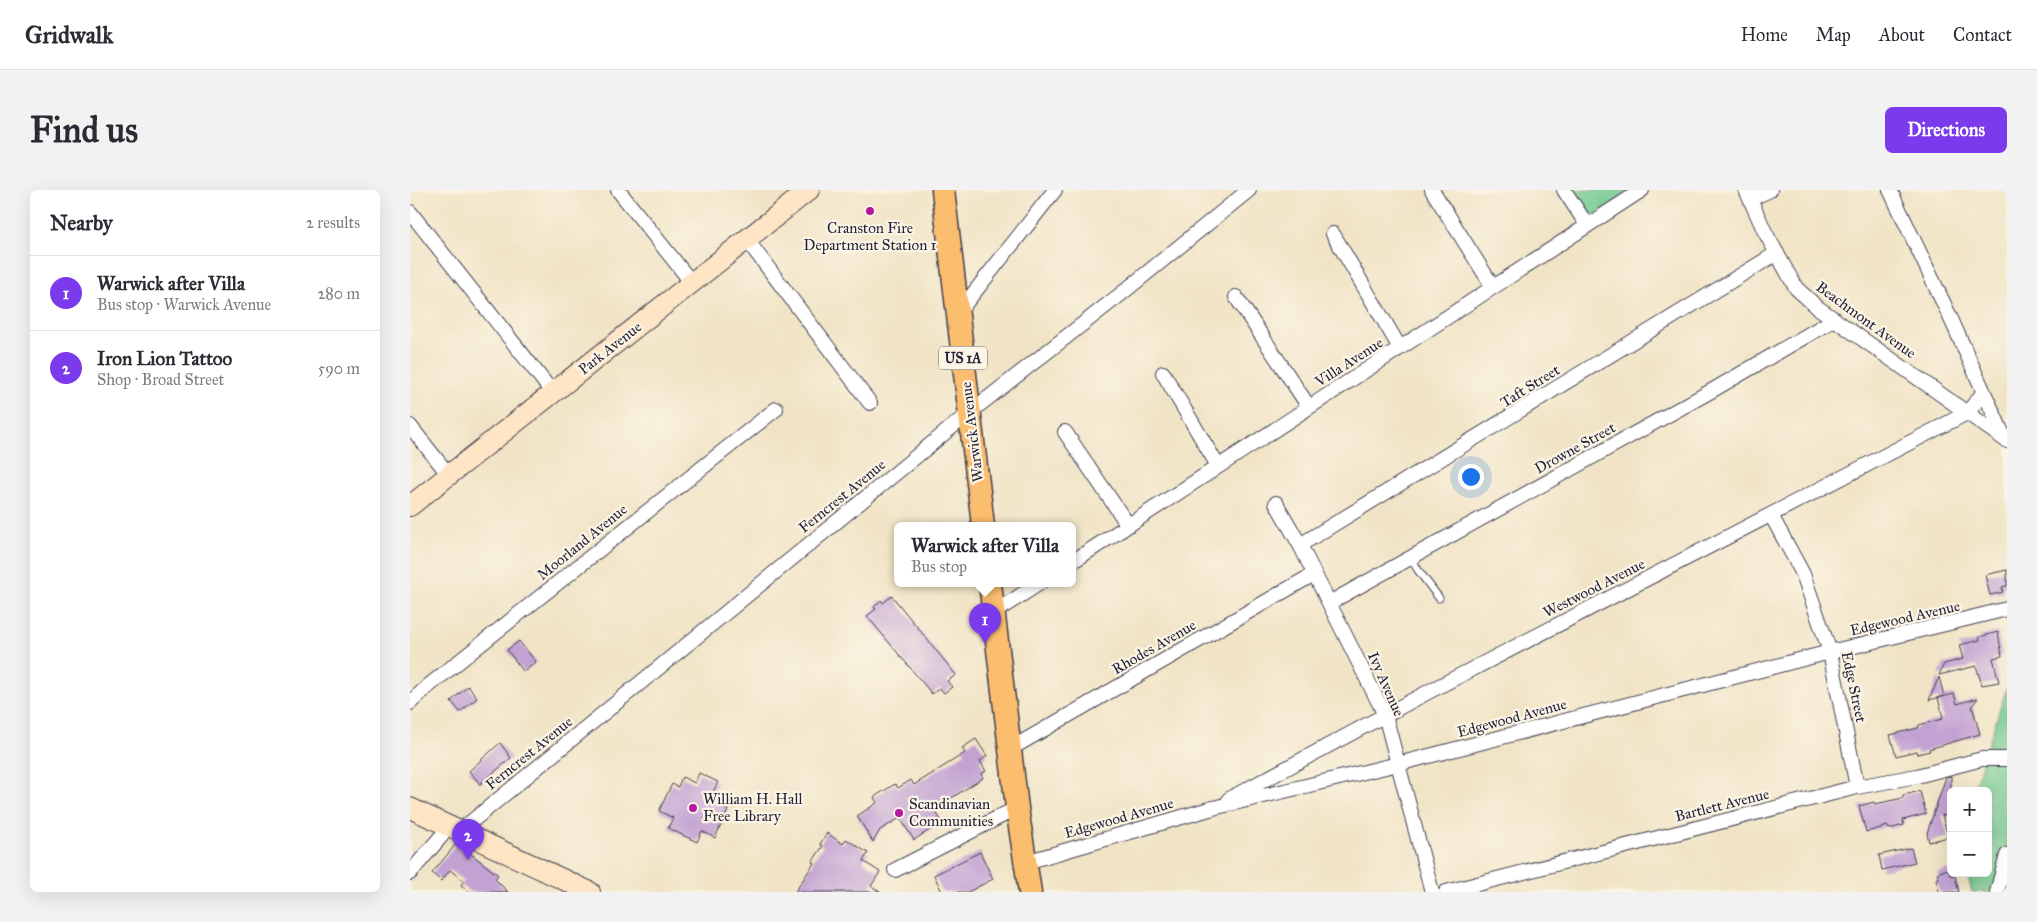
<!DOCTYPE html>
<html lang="en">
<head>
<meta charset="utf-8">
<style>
	body { margin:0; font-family:"IM FELL Great Primer",serif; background:#f2f2f3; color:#2b2b33 }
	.controls { position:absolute; right:15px; bottom:15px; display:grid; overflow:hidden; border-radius:8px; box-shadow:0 5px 20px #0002 }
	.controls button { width:45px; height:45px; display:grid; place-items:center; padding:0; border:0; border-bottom:1px solid #e1e1e2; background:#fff; color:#2b2b33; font:25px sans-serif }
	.you { position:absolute; left:1060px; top:286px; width:18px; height:18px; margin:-12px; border:4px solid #fff; border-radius:50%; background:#1a73e8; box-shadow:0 0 0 8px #1a73e833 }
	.badge { display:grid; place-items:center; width:32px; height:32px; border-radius:50%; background:#7c3aed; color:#fff; font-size:16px; font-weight:700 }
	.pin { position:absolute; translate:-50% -41px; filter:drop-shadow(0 1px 2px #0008) }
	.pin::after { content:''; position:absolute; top:26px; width:18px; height:15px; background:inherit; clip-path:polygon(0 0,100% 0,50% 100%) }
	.popup { position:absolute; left:484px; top:332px; width:182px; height:65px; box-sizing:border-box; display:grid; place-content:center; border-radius:8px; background:#fff; filter:drop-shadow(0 1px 4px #0005); font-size:16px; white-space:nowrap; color:#7c7c81 }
	.popup b { font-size:19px; color:#2b2b33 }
	.popup::after { content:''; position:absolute; left:50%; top:100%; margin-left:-10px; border:10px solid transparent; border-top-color:#fff }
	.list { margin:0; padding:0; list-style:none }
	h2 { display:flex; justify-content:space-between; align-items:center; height:65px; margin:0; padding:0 20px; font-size:21px }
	h2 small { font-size:16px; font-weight:400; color:#7c7c81 }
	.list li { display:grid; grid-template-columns:32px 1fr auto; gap:15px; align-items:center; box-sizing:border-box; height:75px; padding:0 20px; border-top:1px solid #e1e1e2 }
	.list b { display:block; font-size:19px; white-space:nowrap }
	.list p { margin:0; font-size:16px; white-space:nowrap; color:#7c7c81 }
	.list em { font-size:16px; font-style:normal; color:#7c7c81 }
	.map { position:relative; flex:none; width:1597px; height:702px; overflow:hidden; border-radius:8px }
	header { display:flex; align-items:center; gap:30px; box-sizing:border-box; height:70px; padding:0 25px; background:#fff; border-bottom:1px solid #e1e1e2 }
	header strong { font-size:24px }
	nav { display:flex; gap:28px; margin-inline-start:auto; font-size:18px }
	.intro { display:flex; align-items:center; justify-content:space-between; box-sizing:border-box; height:120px; padding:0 30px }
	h1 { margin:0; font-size:35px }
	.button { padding:12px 22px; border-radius:8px; background:#7c3aed; color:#fff; font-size:18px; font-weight:700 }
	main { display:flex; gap:30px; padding:0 30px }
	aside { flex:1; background:#fff; border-radius:8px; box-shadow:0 5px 20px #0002 }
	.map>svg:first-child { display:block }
	.green { fill:#6fc78e; stroke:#487464 }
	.building { fill:#c2a2d3 }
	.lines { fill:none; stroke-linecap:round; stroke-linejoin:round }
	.service-casing { stroke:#413f50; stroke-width:9 }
	.minor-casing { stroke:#413f50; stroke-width:16 }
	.secondary-casing { stroke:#413f50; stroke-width:22 }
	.primary-casing { stroke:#413f50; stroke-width:25 }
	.service { stroke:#fff; stroke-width:7 }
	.minor { stroke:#fff; stroke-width:14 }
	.secondary { stroke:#fde5c5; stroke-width:20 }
	.primary { stroke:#fbbd6e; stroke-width:22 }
	.poi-dot { fill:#b5179e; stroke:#fcf5e5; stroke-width:2 }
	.labels { text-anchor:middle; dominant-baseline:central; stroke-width:4.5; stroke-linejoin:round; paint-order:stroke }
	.shield { fill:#fcf5e5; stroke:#63616e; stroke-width:1 }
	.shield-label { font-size:14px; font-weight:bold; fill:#22223b }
	.poi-label { font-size:15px; fill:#22223b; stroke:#fcf5e5; text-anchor:start }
	.street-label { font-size:15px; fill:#22223b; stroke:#fcf5e5 }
</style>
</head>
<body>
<header>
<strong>Gridwalk</strong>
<nav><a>Home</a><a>Map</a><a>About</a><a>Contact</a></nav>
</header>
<div class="intro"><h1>Find us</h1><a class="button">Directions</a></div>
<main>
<aside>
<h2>Nearby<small>2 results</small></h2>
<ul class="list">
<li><span class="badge">1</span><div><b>Warwick after Villa</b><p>Bus stop · Warwick Avenue</p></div><em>280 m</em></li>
<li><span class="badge">2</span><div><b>Iron Lion Tattoo</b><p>Shop · Broad Street</p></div><em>590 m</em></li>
</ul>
</aside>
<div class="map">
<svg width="1597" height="702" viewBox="0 0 1597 702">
	<rect width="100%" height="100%" fill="#fcf5e5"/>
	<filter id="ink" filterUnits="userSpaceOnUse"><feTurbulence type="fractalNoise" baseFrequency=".02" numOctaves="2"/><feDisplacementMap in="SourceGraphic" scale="10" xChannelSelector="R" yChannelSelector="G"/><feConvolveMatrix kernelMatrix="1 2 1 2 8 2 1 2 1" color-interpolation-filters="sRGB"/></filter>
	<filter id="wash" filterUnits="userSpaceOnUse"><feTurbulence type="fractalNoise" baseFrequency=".0096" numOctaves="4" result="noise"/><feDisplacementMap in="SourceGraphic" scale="20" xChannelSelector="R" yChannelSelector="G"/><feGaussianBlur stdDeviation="1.12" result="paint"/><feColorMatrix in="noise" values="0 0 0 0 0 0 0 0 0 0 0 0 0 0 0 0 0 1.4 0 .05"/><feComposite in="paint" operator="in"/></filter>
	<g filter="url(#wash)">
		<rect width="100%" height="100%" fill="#f1e4c6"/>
		<path class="green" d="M1161,0H1224L1180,28Z
			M1597,497V702H1562L1557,683H1578V601H1563Z"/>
		<g id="blocks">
			<path class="building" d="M1597,380V396L1592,397L1593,402L1580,405L1575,385Z
				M482,406L546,485L537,491L542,497L534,503L530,498L522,504L457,426L466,419L464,417L471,410L473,413Z
				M1588,442L1592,466L1583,468L1589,492L1572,495L1566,476L1529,485L1534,474L1553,469L1549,455L1570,450L1569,447Z
				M109,451L126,472L114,482L97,460Z
				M1529,487L1534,506L1519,510Z
				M58,496L67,508L50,522L41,511Z
				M1544,504L1547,514L1568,508L1562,516L1570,544L1519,559L1520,561L1507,564L1506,561L1486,566L1480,545L1508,538L1509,535L1532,529L1533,527L1528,508Z
				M566,549L577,566L570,571L576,581L571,584L573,588L524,619L532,632L504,650L490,628L470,640L463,652L447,626L467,613L464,607L485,594L488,598L501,590L504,595L555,563L552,558Z
				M90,553L101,568L70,594L59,581Z
				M289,583L308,592L303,602L320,610L315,619L318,620L305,648L292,641L287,652L258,638L263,628L249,621L262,594L268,597L272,587L285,593Z
				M1541,586V628L1532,625L1538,647L1519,652L1517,643L1536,587Z
				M1510,601L1516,624L1493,630L1494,635L1479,639L1478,636L1456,642L1449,616L1464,612L1465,614L1493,608V605Z
				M417,643L433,654L436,649L458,663L453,671L470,682L461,696L470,702H385L404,673L402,672L413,656L410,654Z
				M47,653L88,685L85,689L98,702H60L51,695L54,691L40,680L31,691L22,683Z
				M1501,658L1505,672L1472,680L1469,665Z
				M570,662L583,689L558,702H532L524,685Z
				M1538,679L1540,685L1545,686L1549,702H1529L1526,689L1529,688L1527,683Z"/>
		</g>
	</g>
	<g filter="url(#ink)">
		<use href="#blocks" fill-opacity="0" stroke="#413f50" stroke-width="1"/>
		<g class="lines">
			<g class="service-casing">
				<path id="service" d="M1001,368L1008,380L1029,408"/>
			</g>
			<g class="minor-casing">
				<path id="minor" d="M208,0L282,93
					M1022,0L1083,97
					M1154,0L1177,35
					M1336,0L1355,42L1386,98L1407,117L1597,251
					M1480,0L1541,129L1595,249
					M1340,9L1360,0
					M0,22L143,203
					M923,44L990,158
					M337,50L460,213
					M826,107L899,217
					M548,123L645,0
					M753,183L808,276
					M0,236L39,285
					M655,242L718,335
					M866,313L890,355L975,525L1022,702
					M1361,325L1393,384L1420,462L1447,597
					M890,355L1367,63
					M662,372L1232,0
					M919,413L1303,200L1425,129
					M583,423L630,393
					M0,513L17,497L366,219
					M600,559L904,384
					M819,609L1018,502L1557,223L1574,202
					M50,641L559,223L711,104L839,0
					M616,672L803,618L988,574L1420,462L1597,419
					M485,680L607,618
					M0,683L40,636
					M1036,702L1447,597L1507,586L1572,569H1597
					M1587,702L1597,665"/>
			</g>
			<g class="secondary-casing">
				<path id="secondary" d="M0,316L399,0
					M0,618L180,702"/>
			</g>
			<g class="primary-casing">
				<path id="primary" d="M533,0L573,335
					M580,393L607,618L620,702"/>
			</g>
			<use href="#service" class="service"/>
			<use href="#minor" class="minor"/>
			<use href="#secondary" class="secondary"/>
			<use href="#primary" class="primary"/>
		</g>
	</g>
	<g class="poi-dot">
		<circle cx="460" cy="21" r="5"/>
		<circle cx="283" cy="618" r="5"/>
		<circle cx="489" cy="623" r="5"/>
	</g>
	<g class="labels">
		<rect class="shield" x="529" y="156.5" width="48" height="23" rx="4"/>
		<g class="shield-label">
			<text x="553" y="168">US 1A</text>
		</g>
		<g class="poi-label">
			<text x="460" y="38" text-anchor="middle">Cranston Fire<tspan x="460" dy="17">Department Station 1</tspan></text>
			<text x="293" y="609">William H. Hall<tspan x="293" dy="17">Free Library</tspan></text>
			<text x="499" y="614">Scandinavian<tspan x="499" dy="17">Communities</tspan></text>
		</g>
		<g class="street-label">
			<text transform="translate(1456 130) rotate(36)">Beachmont Avenue</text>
			<text transform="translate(200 158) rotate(-38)">Park Avenue</text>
			<text transform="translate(939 172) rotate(-33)">Villa Avenue</text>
			<text transform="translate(1120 196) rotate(-32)">Taft Street</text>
			<text transform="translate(562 242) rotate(-97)">Warwick Avenue</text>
			<text transform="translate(1165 258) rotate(-29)">Drowne Street</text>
			<text transform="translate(432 306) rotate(-39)">Ferncrest Avenue</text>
			<text transform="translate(172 352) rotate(-39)">Moorland Avenue</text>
			<text transform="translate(1184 398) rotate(-27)">Westwood Avenue</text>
			<text transform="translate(1495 428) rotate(-13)">Edgewood Avenue</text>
			<text transform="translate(744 457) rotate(-30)">Rhodes Avenue</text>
			<text transform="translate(976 494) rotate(66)">Ivy Avenue</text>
			<text transform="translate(1444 497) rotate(78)">Edge Street</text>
			<text transform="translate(1102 528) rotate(-15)">Edgewood Avenue</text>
			<text transform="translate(119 563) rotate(-39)">Ferncrest Avenue</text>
			<text transform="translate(1312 615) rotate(-14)">Bartlett Avenue</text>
			<text transform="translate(709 628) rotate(-16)">Edgewood Avenue</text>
		</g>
	</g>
</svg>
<div class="controls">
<button>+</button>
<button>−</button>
</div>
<div class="you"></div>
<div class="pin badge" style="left:575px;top:454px">1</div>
<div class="popup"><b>Warwick after Villa</b>Bus stop</div>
<div class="pin badge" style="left:58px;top:670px">2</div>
</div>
</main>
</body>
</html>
